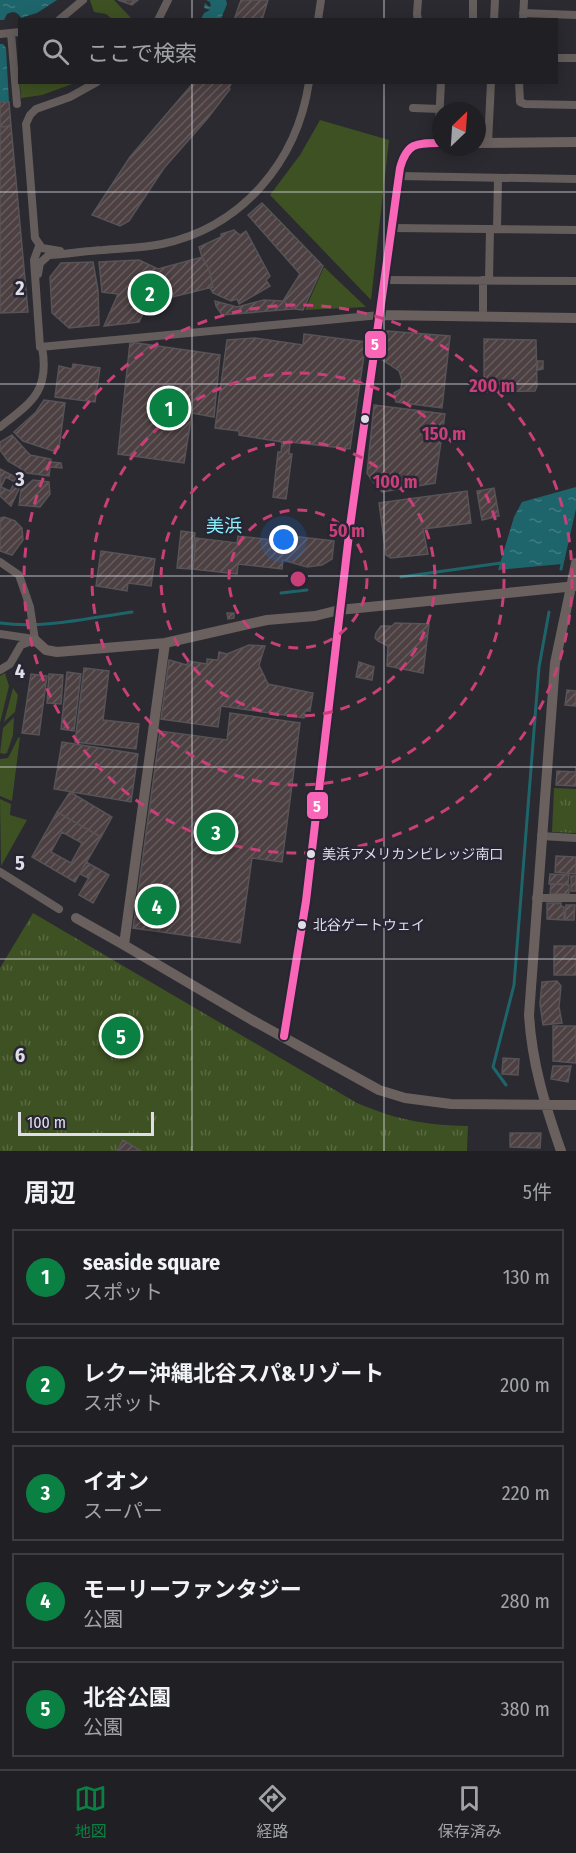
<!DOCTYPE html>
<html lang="ja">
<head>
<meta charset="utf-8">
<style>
	body { margin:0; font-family:"Fira Sans Condensed","Noto Sans JP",sans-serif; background:#28282c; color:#f1f3f6 }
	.compass { position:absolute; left:432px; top:102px; width:54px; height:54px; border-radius:50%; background:#202024; box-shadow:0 3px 15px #0003; rotate:25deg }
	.scale { position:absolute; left:18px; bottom:15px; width:136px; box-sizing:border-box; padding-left:6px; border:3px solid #dfdee7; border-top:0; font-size:16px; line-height:21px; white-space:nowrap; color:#dfdee7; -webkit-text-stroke:4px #282634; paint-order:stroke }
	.you { position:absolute; left:284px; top:540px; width:21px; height:21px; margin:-15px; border:4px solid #fff; border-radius:50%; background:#1a73e8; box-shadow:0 0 0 9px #1a73e833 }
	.badge { display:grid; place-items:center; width:39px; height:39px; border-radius:50%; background:#0b8043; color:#fff; font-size:20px; font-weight:700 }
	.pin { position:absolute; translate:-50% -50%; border:3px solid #fff; box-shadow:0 2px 6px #0006 }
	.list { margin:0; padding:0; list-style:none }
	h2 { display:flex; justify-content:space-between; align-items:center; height:78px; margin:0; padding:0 24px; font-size:26px }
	h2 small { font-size:20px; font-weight:400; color:#a2a3a6 }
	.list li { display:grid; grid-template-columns:39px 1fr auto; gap:18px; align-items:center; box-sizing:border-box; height:96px; margin:0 12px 12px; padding:0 12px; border:2px solid #3d3e41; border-radius:0px }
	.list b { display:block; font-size:22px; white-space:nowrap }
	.list p { margin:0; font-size:20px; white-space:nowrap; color:#a2a3a6 }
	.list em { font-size:20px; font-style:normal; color:#a2a3a6 }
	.icon { flex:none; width:33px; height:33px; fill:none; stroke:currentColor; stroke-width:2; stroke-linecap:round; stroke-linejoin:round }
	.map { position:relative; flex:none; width:576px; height:1151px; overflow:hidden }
	.search { position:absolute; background:#202024; box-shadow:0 3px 15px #0003; left:18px; right:18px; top:18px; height:66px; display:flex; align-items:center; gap:15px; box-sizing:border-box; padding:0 21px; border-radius:0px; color:#a2a3a6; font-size:22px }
	.sheet { height:618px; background:#202024 }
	nav { display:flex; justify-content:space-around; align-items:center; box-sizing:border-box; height:84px; border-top:2px solid #3d3e41; background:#202024; font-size:16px; color:#a2a3a6 }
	nav a { display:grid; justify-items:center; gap:3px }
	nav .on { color:#0b8043 }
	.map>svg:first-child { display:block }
	.grass { fill:#3e5122 }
	.park { fill:url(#park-tufts) }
	.water { fill:url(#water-ripples) }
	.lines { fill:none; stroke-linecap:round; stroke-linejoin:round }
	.stream { stroke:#1e656b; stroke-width:3 }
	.building { fill:url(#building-hatch); stroke:#575356; stroke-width:1.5; fill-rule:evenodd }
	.street { stroke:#645d5b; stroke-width:8 }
	.secondary { stroke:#6a605d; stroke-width:10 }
	.bus-1-casing { stroke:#282634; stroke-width:12 }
	.bus-1 { stroke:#fa66b7; stroke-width:8 }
	.grid { fill:none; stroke:#dfdee7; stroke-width:1.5; stroke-opacity:0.55 }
	.ring { fill:none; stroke:#c84077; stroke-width:3; stroke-dasharray:10 8 }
	.bus-dot { fill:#dfdee7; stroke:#282634; stroke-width:2 }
	.labels { text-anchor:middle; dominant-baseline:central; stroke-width:5; stroke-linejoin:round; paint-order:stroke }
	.bus-label { font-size:14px; fill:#dfdee7; stroke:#282634; text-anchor:start }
	.quarter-label { font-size:18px; fill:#87f2fe; stroke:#282634 }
	.grid-label { font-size:20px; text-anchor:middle; font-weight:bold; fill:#dfdee7; stroke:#282634; stroke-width:5; stroke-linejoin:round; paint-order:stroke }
	.centre { fill:#c84077; stroke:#282634; stroke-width:3 }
	.ring-label { font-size:18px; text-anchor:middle; font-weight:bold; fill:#c84077; stroke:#282634; stroke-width:5; stroke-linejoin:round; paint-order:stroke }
	.line-badge { stroke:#282634; stroke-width:2 }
	.badge-label { font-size:16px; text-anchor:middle; font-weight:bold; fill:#fff }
</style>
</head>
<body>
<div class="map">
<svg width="576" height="1151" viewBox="0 0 576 1151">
	<defs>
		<pattern id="park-tufts" width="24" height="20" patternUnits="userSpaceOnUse" patternTransform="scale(1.5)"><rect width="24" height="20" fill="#3e5122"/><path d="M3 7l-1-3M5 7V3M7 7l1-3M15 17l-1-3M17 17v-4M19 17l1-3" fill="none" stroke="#596a42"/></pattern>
		<pattern id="water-ripples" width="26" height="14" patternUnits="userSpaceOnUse" patternTransform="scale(1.5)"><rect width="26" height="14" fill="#1e656b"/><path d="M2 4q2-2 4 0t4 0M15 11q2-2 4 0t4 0" fill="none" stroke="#3e7b80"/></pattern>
		<pattern id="building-hatch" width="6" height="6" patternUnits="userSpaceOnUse" patternTransform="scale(1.5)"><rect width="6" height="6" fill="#4c4042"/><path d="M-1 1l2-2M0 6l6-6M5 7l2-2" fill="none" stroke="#655b5d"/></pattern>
	</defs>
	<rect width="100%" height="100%" fill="#2a2a30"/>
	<path class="grass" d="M90,0H114L132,19H112L106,14L94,12Z
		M20,83L21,82L75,83L42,95L21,98Z
		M320,120L389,140L371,300L270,195L300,155Z
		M324,267L366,307L305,310Z
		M5,673L9,686L0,723V676Z
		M13,688L18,695L15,712L4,722Z
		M14,717L13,735L7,753L4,754L0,753L3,728Z
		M20,737L12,801L0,796V759L8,758L18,738Z
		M0,799L11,804L10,815L27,820L1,866Z"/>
	<path class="park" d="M554,788L576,789V833L552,832Z
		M33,913L357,1103C397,1120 425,1125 468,1126L467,1151H0V968Z"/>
	<path class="water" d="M0,0H57L37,13L21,18C18,12 13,11 7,14L4,20H0Z
		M206,0H226L227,4L221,19H201L204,13L210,10L204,8L205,3L209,7L211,6L210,2Z
		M0,44H3L6,48L9,102H0Z
		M576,487V503L562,564L498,570L514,517L522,502Z"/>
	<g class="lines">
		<path class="stream" d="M561,569L576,502
			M401,577L501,563
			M281,593L307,590
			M0,623C43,629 89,618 132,612
			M506,1085L493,1067L514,985L539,667L549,612"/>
	</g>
	<path class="building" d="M118,0H138L132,5Z
		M241,0H268L262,20H234Z
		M194,82H232L229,88L230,89L207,119L164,168L129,221L120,226L92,215L130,157Z
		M0,102H9L11,126L0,127Z
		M11,126L28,312L0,313V127Z
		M262,203L323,266L303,310L294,309L283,301L300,274L248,215Z
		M234,230L240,235L246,231L270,276L266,280L270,286L239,304L237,299L231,301L213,293L210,288L213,287L209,269L202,257L199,247L221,237V234Z
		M202,257L209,269L213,287L148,303L139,322L104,326L118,294L102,292L99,262L139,260L158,269Z
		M93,262L98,290L99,325L69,328L52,313L50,277L61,263Z
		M264,300L283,301L294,309L222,315L216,306L215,301L237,307Z
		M387,331L450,336L442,408L396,402L394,393L401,389L402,380L399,371L381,359Z
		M304,334L366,342L350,449L290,442L289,454H292L286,499L273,497L278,452H281L282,442L239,435V431L215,428L227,340L255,338L303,345Z
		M484,339L536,340L537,386L535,391L484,392Z
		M130,342L220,355L214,417L192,413L184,463L118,454Z
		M537,361H543V369L538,370Z
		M73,364L100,368L95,402L55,397L59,366L72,369Z
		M44,400L65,403L59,448L53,451L23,441L14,432L36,412Z
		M374,405L445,414L435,483L382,492L374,483L367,473Z
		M12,435L30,455L51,459V462L61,463L62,468L50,467L49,476L27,473L15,465L8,461L0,450V442Z
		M0,469L19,479V489L11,506L0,496Z
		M6,477L15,482L10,491L1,487Z
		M33,480L49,482L50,494L40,507L19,505L21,490Z
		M494,488L499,516L482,520L477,491Z
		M467,491L471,523L423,529L428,554L391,558L386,555L379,503Z
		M4,517L15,521L22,528L23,540L12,555L0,551V518Z
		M181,531L195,533L191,569L177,568Z
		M274,534L334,541L332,559L322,565L307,567L283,560L282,569L238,564L237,574L193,569L196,538L237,543L238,536L273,540Z
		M101,551L155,559L151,586L128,583L127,591L96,586Z
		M227,613H234V618L228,619Z
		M395,623L429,624L423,673L387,666L388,646L378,641L375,638L376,633L381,626H392Z
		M249,645L265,646L259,665L268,684L313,693L310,711H305L304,718L221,706L218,727L161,719L169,660L187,665L188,661L207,664V659L218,660L219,652L227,654Z
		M359,662L374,667L372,680L356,677Z
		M84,668L109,671L103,720L139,724L136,749L75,742Z
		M67,672L81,674L74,731L61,729Z
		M31,674L47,676L39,735L22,733Z
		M49,674L63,675L61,704L47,703Z
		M567,690L576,691V706L565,705Z
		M230,713L300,723L282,862L252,858L240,943L133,928L160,731L227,740Z
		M62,742L138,754L131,802L54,789Z
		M576,767V786L556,785L557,771L576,772Z
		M70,792L112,817L101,837L57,812Z
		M57,812L101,837L75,882L32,857ZM62,832L82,843L71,863L51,852Z
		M556,856L576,857V874L555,872Z
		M86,862L95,867L88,878L80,874Z
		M95,867L109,875L93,903L79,895Z
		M550,874L569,875L568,884H549Z
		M571,876H576V891H571Z
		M551,884L569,885V894H550Z
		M547,903H561V906L564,907V920L547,919Z
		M566,905H575L574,920H565Z
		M554,946H576V975H554Z
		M557,981L561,986L559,1007L562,1023L543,1025L540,1004L542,982Z
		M553,1026H576V1063L553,1061Z
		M503,1058L519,1059L518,1075L502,1074Z
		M553,1066H571L568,1082L551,1079Z
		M510,1133H541L540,1148L510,1147Z
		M123,1140L141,1151H117Z"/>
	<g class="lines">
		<path class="street" d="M418,0L417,14L418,20
			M523,13L576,15
			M59,20L83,0
			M158,20L168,0
			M318,20L321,0
			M473,20V0
			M494,20L495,0
			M523,20L524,0
			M11,33L17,104
			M0,34L20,32
			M556,58H576
			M519,82L520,102L525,104L576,105
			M413,108L440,109
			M438,143L441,82
			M488,143L491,82
			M399,176L576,179
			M392,228L576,230
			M497,229L498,178
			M39,246L34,260L40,347L380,315
			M60,251L42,248L35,238L26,124L30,115L36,109L70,97L97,82
			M38,274L40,263L49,255C67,254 85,251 103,250C123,248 143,248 162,244C242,227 297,162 309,82
			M385,280L576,281
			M489,280L490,229
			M483,310V280
			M0,427C32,402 50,391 42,347
			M0,562L19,575L30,607L35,640
			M0,634L34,639
			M0,670L10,664L21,645L35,640
			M541,836L576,838
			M0,872L59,909
			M536,898H576"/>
		<path class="secondary" d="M477,143L576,142
			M380,315L576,318
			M35,640L46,650L57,652L165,643L267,620L315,616L339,610L576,586
			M165,643L124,945L252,1020L379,1090L405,1098L451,1104L576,1105
			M76,918L124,945
			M284,1036L306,901L350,526L400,168C407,142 417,143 441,143
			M561,1151C545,1105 532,1064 529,1015L555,663L576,563"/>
		<g class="bus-1-casing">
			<path id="bus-1" d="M284,1036L306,901L350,526L400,168C407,142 417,143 441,143"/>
		</g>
		<use href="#bus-1" class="bus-1"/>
	</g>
	<path class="grid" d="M192,0V20M384,0V20M192,82V1151M384,82V1151M0,192H576M0,384H576M0,576H576M0,767H576M0,959H576"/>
	<g class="ring">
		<circle cx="298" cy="579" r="69"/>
		<circle cx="298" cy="579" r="137"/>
		<circle cx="298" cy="579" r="206"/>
		<circle cx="298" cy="579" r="274"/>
	</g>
	<g class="bus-dot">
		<circle cx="365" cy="419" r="5"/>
		<circle cx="311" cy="854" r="5"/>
		<circle cx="302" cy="925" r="5"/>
	</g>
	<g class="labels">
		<g class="bus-label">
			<text x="322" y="854">美浜アメリカンビレッジ南口</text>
			<text x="313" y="925">北谷ゲートウェイ</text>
		</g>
		<g class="quarter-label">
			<text x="224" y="526">美浜</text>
		</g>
	</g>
	<g class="grid-label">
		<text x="20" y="295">2</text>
		<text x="20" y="486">3</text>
		<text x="20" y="678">4</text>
		<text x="20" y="870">5</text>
		<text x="20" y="1062">6</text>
	</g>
	<circle cx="298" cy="579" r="9" class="centre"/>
	<g class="ring-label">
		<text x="492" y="392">200 m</text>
		<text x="444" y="440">150 m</text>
		<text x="395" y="488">100 m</text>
		<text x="347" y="537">50 m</text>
	</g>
	<g class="line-badge">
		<rect x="364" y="330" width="23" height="29" rx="6" fill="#fa66b7"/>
		<rect x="306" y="791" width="23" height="29" rx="6" fill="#fa66b7"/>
	</g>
	<g class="badge-label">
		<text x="375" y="350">5</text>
		<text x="317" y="812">5</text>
	</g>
</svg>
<svg class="compass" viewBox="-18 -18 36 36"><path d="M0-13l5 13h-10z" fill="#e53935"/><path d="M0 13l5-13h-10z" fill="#a2a3a6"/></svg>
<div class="scale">100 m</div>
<div class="you"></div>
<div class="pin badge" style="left:169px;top:408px">1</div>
<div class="pin badge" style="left:150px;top:293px">2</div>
<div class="pin badge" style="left:216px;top:832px">3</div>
<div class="pin badge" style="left:157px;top:906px">4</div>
<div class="pin badge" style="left:121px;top:1036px">5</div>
<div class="search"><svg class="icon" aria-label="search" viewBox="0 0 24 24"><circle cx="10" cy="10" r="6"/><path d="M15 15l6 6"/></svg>ここで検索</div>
</div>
<section class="sheet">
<h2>周辺<small>5件</small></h2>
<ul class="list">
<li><span class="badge">1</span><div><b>seaside square</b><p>スポット</p></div><em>130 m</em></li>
<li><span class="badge">2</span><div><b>レクー沖縄北谷スパ&amp;リゾート</b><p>スポット</p></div><em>200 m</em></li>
<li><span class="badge">3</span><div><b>イオン</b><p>スーパー</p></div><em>220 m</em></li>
<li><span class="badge">4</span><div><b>モーリーファンタジー</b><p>公園</p></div><em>280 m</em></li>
<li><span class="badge">5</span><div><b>北谷公園</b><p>公園</p></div><em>380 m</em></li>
</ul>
</section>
<nav>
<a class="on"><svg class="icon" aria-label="map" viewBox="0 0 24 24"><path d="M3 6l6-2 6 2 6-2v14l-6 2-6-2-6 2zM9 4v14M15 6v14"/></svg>地図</a>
<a><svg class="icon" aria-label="directions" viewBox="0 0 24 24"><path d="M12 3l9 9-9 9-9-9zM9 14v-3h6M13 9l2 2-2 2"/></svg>経路</a>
<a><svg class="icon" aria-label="saved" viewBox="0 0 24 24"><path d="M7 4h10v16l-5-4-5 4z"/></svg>保存済み</a>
</nav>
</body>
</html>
